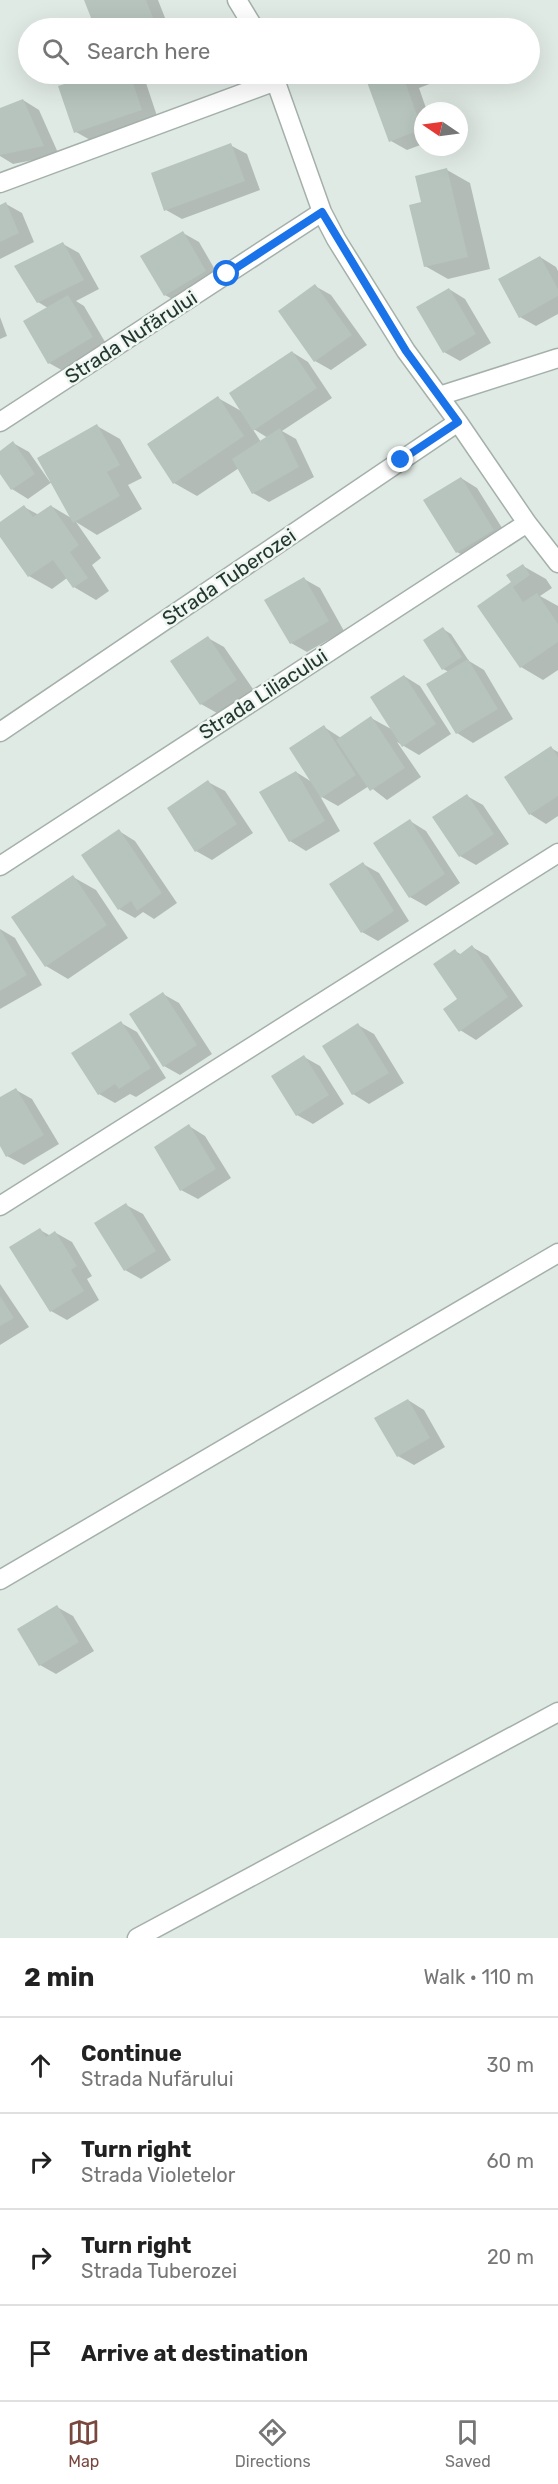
<!DOCTYPE html>
<html lang="en">
<head>
<meta charset="utf-8">
<style>
	body { margin:0; font-family:Rubik,sans-serif; background:#f6f6f6; color:#222 }
	.compass { position:absolute; left:414px; top:102px; width:54px; height:54px; border-radius:50%; background:#fff; box-shadow:0 6px 24px #0002; rotate:283deg }
	.stop { position:absolute; width:18px; height:18px; margin:-14px; border:4px solid #1a73e8; border-radius:50%; background:#fff }
	.stop.end { background:#1a73e8; border-color:#fff; box-shadow:0 2px 6px #0008 }
	.list { margin:0; padding:0; list-style:none }
	h2 { display:flex; justify-content:space-between; align-items:center; height:78px; margin:0; padding:0 24px; font-size:26px }
	h2 small { font-size:20px; font-weight:400; color:#767676 }
	.list li { display:grid; grid-template-columns:39px 1fr auto; gap:18px; align-items:center; box-sizing:border-box; height:96px; padding:0 24px; border-top:2px solid #e0e0e0 }
	.list b { display:block; font-size:22px; white-space:nowrap }
	.list p { margin:0; font-size:20px; white-space:nowrap; color:#767676 }
	.list em { font-size:20px; font-style:normal; color:#767676 }
	.icon { flex:none; width:33px; height:33px; fill:none; stroke:currentColor; stroke-width:2; stroke-linecap:round; stroke-linejoin:round }
	.map { position:relative; flex:none; width:558px; height:1938px; overflow:hidden }
	.search { position:absolute; background:#fff; box-shadow:0 6px 24px #0002; left:18px; right:18px; top:18px; height:66px; display:flex; align-items:center; gap:15px; box-sizing:border-box; padding:0 21px; border-radius:33px; color:#767676; font-size:22px }
	.sheet { height:462px; background:#fff }
	nav { display:flex; justify-content:space-around; align-items:center; box-sizing:border-box; height:84px; border-top:2px solid #e0e0e0; background:#fff; font-size:16px; color:#767676 }
	nav a { display:grid; justify-items:center; gap:3px }
	nav .on { color:#7a473f }
	.map>svg:first-child { display:block }
	.shadow { fill:#0003; fill-rule:evenodd }
	.building { fill:#b6c4bd }
	.lines { fill:none; stroke-linecap:round; stroke-linejoin:round }
	.minor-casing { stroke:#a4b1aa; stroke-width:21 }
	.minor { stroke:#fff; stroke-width:18 }
	.route { stroke:#1a73e8; stroke-width:8 }
	.labels { text-anchor:middle; dominant-baseline:central; stroke-width:5; stroke-linejoin:round; paint-order:stroke }
	.street-label { font-size:20px; fill:#233830; stroke:#f0f7f3 }
</style>
</head>
<body>
<div class="map">
<svg width="558" height="1938" viewBox="0 0 558 1938">
	<rect width="100%" height="100%" fill="#e0eae4"/>
	<path class="shadow" d="M86,0H158L169,28H96Z
		M100,74H143L158,119L92,141L76,132L60,87Z
		M366,74H432L435,82L419,88L427,111H423V144L407,150L391,141Z
		M23,100L39,110L59,155L13,164L0,156V109Z
		M230,145L247,154L260,190L182,219L166,210Z
		M447,170L470,183L490,269L448,279L425,266L423,203Z
		M6,204L22,213L34,242L0,259V207Z
		M183,233L199,242L221,280L181,304L165,295Z
		M63,244L79,253L99,289L76,301L84,306L108,347L65,372L49,363L48,308L38,302Z
		M540,257L556,267L558,271V314L536,326L520,317Z
		M315,286L331,295L367,345L331,370L315,361Z
		M449,289L465,299L491,343L460,361L444,352Z
		M0,317L7,336L0,339Z
		M292,352L308,362L332,398L282,431L296,439L314,477L269,502L253,493L239,468L197,496L174,483L218,398L243,412ZM252,428L268,438L261,442Z
		M97,426L120,439L142,478L128,485L142,509L97,535L76,522L101,558L92,565L109,591L96,600L74,587L67,578L52,589L29,576L0,534V524L24,507L39,515L51,506L73,519L52,482L28,499L12,489L0,472V452L13,443L29,452L50,482Z
		M461,478L477,488L509,539L473,561L457,552Z
		M523,566L546,579L552,588L540,596L558,606V670L543,680L521,667L479,606L513,582Z
		M304,579L320,588L344,631L307,652L291,643Z
		M443,629L451,634L469,661L484,670L513,719L473,743L457,733L449,672L443,669Z
		M208,638L224,647L253,689L217,713L201,704Z
		M404,676L420,686L451,734L419,755L397,742L421,777L387,800L369,786L338,806L320,796L340,831L306,851L290,841L296,772L312,782L324,727L341,738L371,718L393,730Z
		M551,748L558,752V816L546,824L530,814Z
		M208,782L225,791L253,833L212,860L196,851Z
		M467,796L483,805L509,844L476,865L460,856Z
		M410,821L426,831L460,883L426,906L410,897Z
		M119,831L135,841L177,903L154,919L143,912L135,918L119,909Z
		M363,864L379,873L409,921L378,941L362,932Z
		M73,877L96,890L128,938L68,979L46,966Z
		M0,929L15,938L42,985L0,1009Z
		M472,947L488,956L523,1006L476,1040L460,1030L455,951L462,955Z
		M163,994L179,1003L212,1054L180,1075L164,1066Z
		M121,1023L137,1032L166,1078L136,1097L130,1094L115,1103L99,1094Z
		M358,1025L374,1034L404,1083L369,1104L353,1094L324,1046Z
		M304,1057L320,1066L344,1104L313,1124L297,1115Z
		M16,1090L32,1099L59,1144L24,1165L7,1156L0,1143V1099Z
		M189,1126L205,1136L231,1178L198,1199L181,1190Z
		M126,1205L143,1214L171,1260L141,1279L125,1270Z
		M40,1230L51,1236L56,1233L72,1242L92,1276L87,1279L99,1300L67,1320L51,1311Z
		M0,1284L29,1327L0,1345Z
		M408,1400L424,1410L445,1447L414,1465L398,1456Z
		M57,1607L73,1616L94,1651L56,1674L40,1665Z"/>
	<path class="building" d="M84,0H146L157,28H95Z
		M96,74H130L142,110L74,133L58,86Z
		M364,74H417L404,79L422,129L389,142Z
		M23,99L44,146L0,155V108Z
		M231,143L245,181L164,211L151,173Z
		M447,168L468,257L424,267L409,205L421,202L415,176Z
		M6,202L19,233L0,242V205Z
		M183,231L206,271L164,296L140,256Z
		M63,242L84,280L37,303L14,266Z
		M540,256L558,289V296L519,318L498,279Z
		M315,284L352,335L314,362L278,311Z
		M449,288L476,334L443,353L416,307Z
		M68,295L93,337L48,364L23,321Z
		M292,351L317,388L253,431L229,393Z
		M218,396L244,436L173,484L147,444Z
		M97,424L120,465L107,472L120,496L73,523L37,458Z
		M280,428L299,467L252,494L232,459Z
		M13,441L35,474L11,490L0,474V451Z
		M461,477L494,530L456,553L423,500Z
		M24,505L33,517L51,505L79,545L70,552L88,578L73,588L53,560L28,577L0,537V522Z
		M523,564L530,575L513,587L523,602L537,593L558,624V642L520,668L477,606L511,582L506,575Z
		M304,577L329,621L290,644L264,600Z
		M443,627L462,657L442,670L423,640Z
		M208,636L237,680L200,705L170,661Z
		M468,659L498,709L456,734L426,684Z
		M404,675L436,724L402,747L370,697Z
		M371,716L405,768L370,791L336,740Z
		M324,725L356,775L321,798L289,748Z
		M551,746L558,757V796L529,815L504,777Z
		M296,771L325,821L289,842L259,792Z
		M208,780L237,824L195,852L167,808Z
		M467,794L494,834L459,857L432,817Z
		M410,819L445,874L409,898L373,843Z
		M119,829L162,893L137,911L131,901L118,910L81,855Z
		M363,862L394,911L361,933L329,884Z
		M73,875L107,925L45,967L11,917Z
		M0,929L27,975L0,991Z
		M472,945L508,997L459,1032L443,1009L457,999L433,964L455,949L459,955Z
		M163,992L197,1045L163,1067L129,1014Z
		M121,1021L151,1068L119,1089L115,1084L98,1095L71,1053Z
		M358,1023L389,1073L352,1095L322,1046Z
		M304,1055L329,1095L296,1116L271,1076Z
		M16,1088L44,1135L6,1157L0,1146V1097Z
		M189,1124L216,1169L180,1191L154,1147Z
		M126,1203L156,1251L124,1271L94,1223Z
		M40,1228L46,1237L55,1231L77,1266L71,1270L84,1291L50,1312L9,1247Z
		M0,1296L14,1318L0,1326Z
		M408,1399L430,1438L397,1457L374,1418Z
		M57,1605L79,1642L39,1666L17,1629Z"/>
	<g class="lines">
		<g class="minor-casing">
			<path id="minor" d="M237,0L254,28
				M273,74L322,212L336,239L406,351L458,422L527,523L558,563
				M0,183L276,81
				M439,396L558,358
				M0,422L322,212
				M0,732L458,422
				M0,866L527,523
				M0,1206L558,853
				M0,1580L558,1253
				M137,1938L558,1712"/>
		</g>
		<use href="#minor" class="minor"/>
	</g>
	<g class="lines">
		<path class="route" d="M227,274L322,212L406,351L458,422L401,460"/>
	</g>
	<g class="labels">
		<g class="street-label">
			<text transform="translate(131 337) rotate(-33)">Strada Nufărului</text>
			<text transform="translate(229 577) rotate(-34)">Strada Tuberozei</text>
			<text transform="translate(263 694) rotate(-33)">Strada Liliacului</text>
		</g>
	</g>
</svg>
<svg class="compass" viewBox="-18 -18 36 36"><path d="M0-13l5 13h-10z" fill="#e53935"/><path d="M0 13l5-13h-10z" fill="#767676"/></svg>
<div class="stop" style="left:227px;top:274px"></div>
<div class="stop end" style="left:401px;top:460px"></div>
<div class="search"><svg class="icon" aria-label="search" viewBox="0 0 24 24"><circle cx="10" cy="10" r="6"/><path d="M15 15l6 6"/></svg>Search here</div>
</div>
<section class="sheet">
<h2>2 min<small>Walk · 110 m</small></h2>
<ul class="list">
<li><svg class="icon" aria-label="ahead" viewBox="0 0 24 24"><path d="M12 20V5M6 11l6-6 6 6"/></svg><div><b>Continue</b><p>Strada Nufărului</p></div><em>30 m</em></li>
<li><svg class="icon" aria-label="right" viewBox="0 0 24 24"><path d="M7 20v-9h11M14 6l5 5-5 5"/></svg><div><b>Turn right</b><p>Strada Violetelor</p></div><em>60 m</em></li>
<li><svg class="icon" aria-label="right" viewBox="0 0 24 24"><path d="M7 20v-9h11M14 6l5 5-5 5"/></svg><div><b>Turn right</b><p>Strada Tuberozei</p></div><em>20 m</em></li>
<li><svg class="icon" aria-label="arrive" viewBox="0 0 24 24"><path d="M6 21V4h12l-3 4 3 4H6"/></svg><div><b>Arrive at destination</b></div></li>
</ul>
</section>
<nav>
<a class="on"><svg class="icon" aria-label="map" viewBox="0 0 24 24"><path d="M3 6l6-2 6 2 6-2v14l-6 2-6-2-6 2zM9 4v14M15 6v14"/></svg>Map</a>
<a><svg class="icon" aria-label="directions" viewBox="0 0 24 24"><path d="M12 3l9 9-9 9-9-9zM9 14v-3h6M13 9l2 2-2 2"/></svg>Directions</a>
<a><svg class="icon" aria-label="saved" viewBox="0 0 24 24"><path d="M7 4h10v16l-5-4-5 4z"/></svg>Saved</a>
</nav>
</body>
</html>
